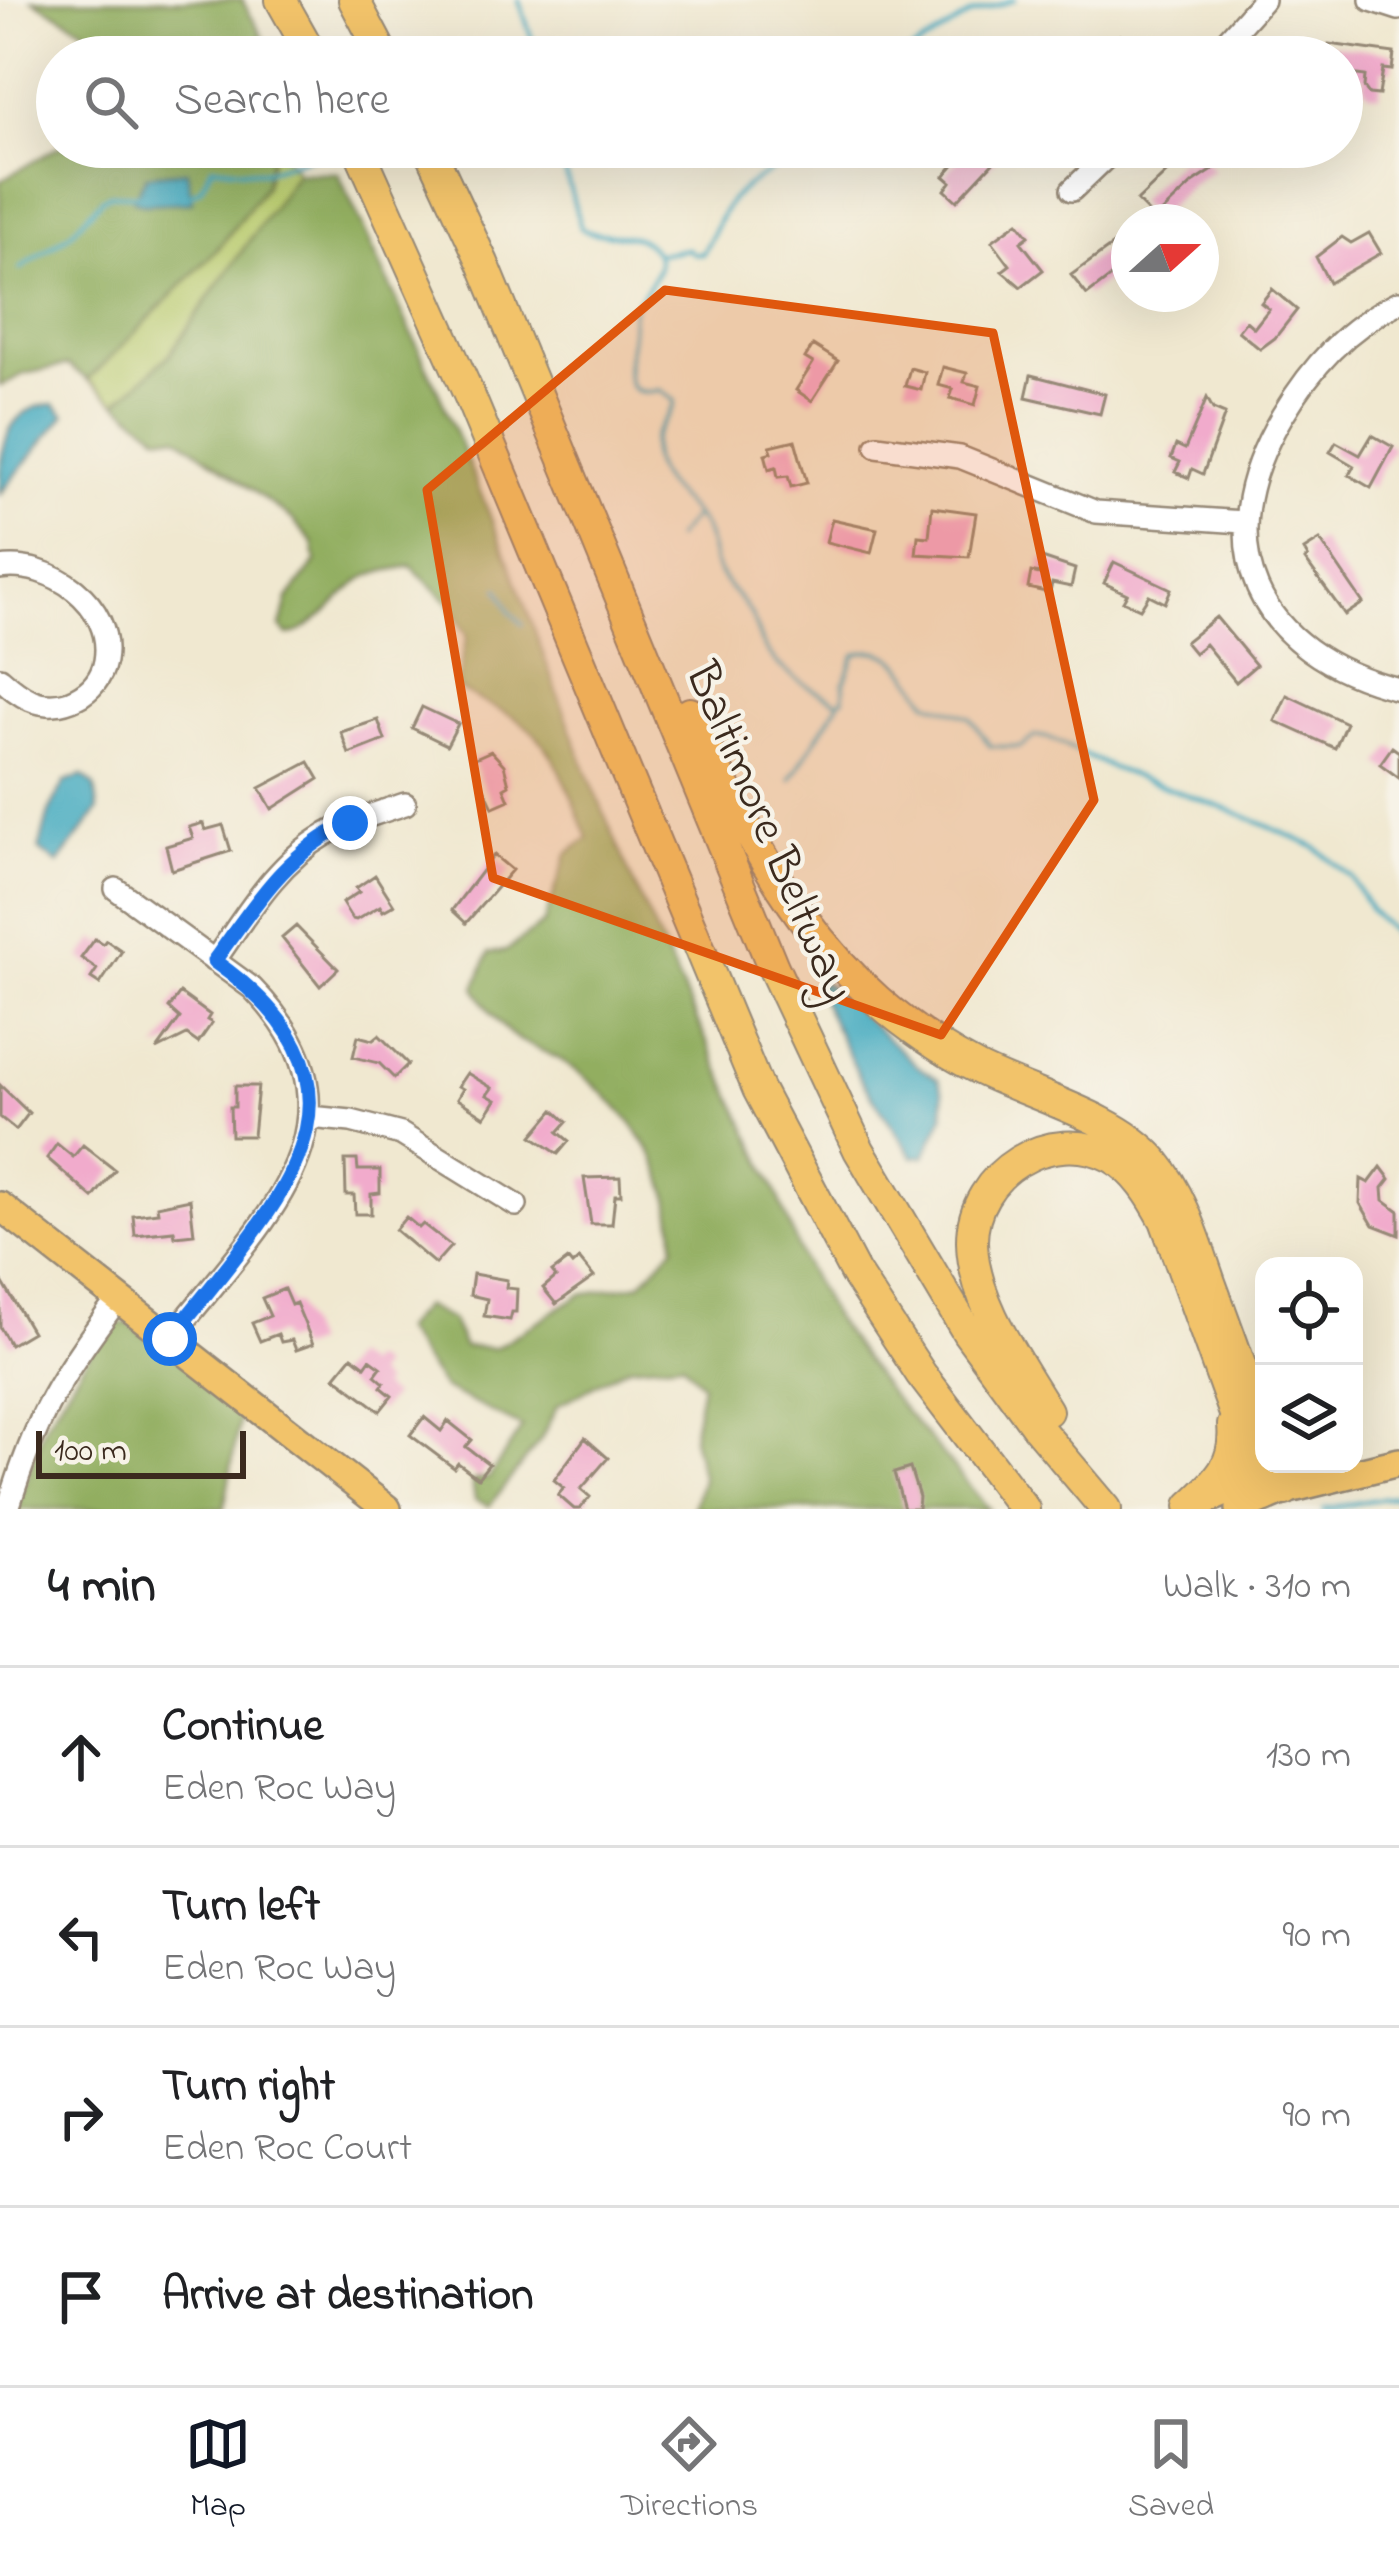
<!DOCTYPE html>
<html lang="en">
<head>
<meta charset="utf-8">
<style>
	body { margin:0; font-family:"Indie Flower",sans-serif; background:#f6f6f6; color:#202124 }
	.controls { position:absolute; right:36px; bottom:36px; display:grid; overflow:hidden; border-radius:24px; box-shadow:0 12px 48px #0002 }
	.controls button { width:108px; height:108px; display:grid; place-items:center; padding:0; border:0; border-bottom:3px solid #e0e0e0; background:#fff; color:#202124; font:60px sans-serif }
	.compass { position:absolute; left:1111px; top:204px; width:108px; height:108px; border-radius:50%; background:#fff; box-shadow:0 12px 48px #0002; rotate:69deg }
	.scale { position:absolute; left:36px; bottom:30px; width:210px; box-sizing:border-box; padding-left:12px; border:6px solid #3b2a1e; border-top:0; font-size:33px; line-height:42px; white-space:nowrap; color:#3b2a1e; -webkit-text-stroke:9px #f7f3e8; paint-order:stroke }
	.stop { position:absolute; width:36px; height:36px; margin:-27px; border:9px solid #1a73e8; border-radius:50%; background:#fff }
	.stop.end { background:#1a73e8; border-color:#fff; box-shadow:0 3px 12px #0008 }
	.list { margin:0; padding:0; list-style:none }
	h2 { display:flex; justify-content:space-between; align-items:center; height:156px; margin:0; padding:0 48px; font-size:51px }
	h2 small { font-size:39px; font-weight:400; color:#757577 }
	.list li { display:grid; grid-template-columns:78px 1fr auto; gap:36px; align-items:center; box-sizing:border-box; height:180px; padding:0 48px; border-top:3px solid #e0e0e0 }
	.list b { display:block; font-size:45px; white-space:nowrap }
	.list p { margin:0; font-size:39px; white-space:nowrap; color:#757577 }
	.list em { font-size:39px; font-style:normal; color:#757577 }
	.icon { flex:none; width:66px; height:66px; fill:none; stroke:currentColor; stroke-width:2; stroke-linecap:round; stroke-linejoin:round }
	.map { position:relative; flex:none; width:1399px; height:1509px; overflow:hidden }
	.search { position:absolute; background:#fff; box-shadow:0 12px 48px #0002; left:36px; right:36px; top:36px; height:132px; display:flex; align-items:center; gap:30px; box-sizing:border-box; padding:0 42px; border-radius:66px; color:#757577; font-size:45px }
	.sheet { height:876px; background:#fff }
	nav { display:flex; justify-content:space-around; align-items:center; box-sizing:border-box; height:168px; border-top:3px solid #e0e0e0; background:#fff; font-size:33px; color:#757577 }
	nav a { display:grid; justify-items:center; gap:6px }
	nav .on { color:#111827 }
	.map>svg:first-child { display:block }
	.green { fill:#b8ca6d; stroke:#7a7a46; stroke-width:3 }
	.forest { fill:#92ae60; stroke:#666c3f; stroke-width:3 }
	.water { fill:#3fa9bf; stroke:#3d6a6e; stroke-width:3 }
	.lines { fill:none; stroke-linecap:round; stroke-linejoin:round }
	.stream { stroke:#3fa9bf; stroke-width:4.5 }
	.building { fill:#f1abcc }
	.minor-casing { stroke:#968977; stroke-width:26 }
	.major-casing { stroke:#968977; stroke-width:32 }
	.highway-casing { stroke:#968977; stroke-width:34 }
	.minor { stroke:#fff; stroke-width:21 }
	.major { stroke:#f2c36a; stroke-width:27 }
	.highway { stroke:#f2c36a; stroke-width:30 }
	.route { stroke:#1a73e8; stroke-width:15 }
	.marked { fill:#df570d; fill-opacity:0.2; stroke:#df570d; stroke-width:9; stroke-linejoin:round }
	.labels { text-anchor:middle; dominant-baseline:central; stroke-width:9; stroke-linejoin:round; paint-order:stroke }
	.street-label { font-size:48px; fill:#3b2a1e; stroke:#f7f3e8 }
</style>
</head>
<body>
<div class="map">
<svg width="1399" height="1509" viewBox="0 0 1399 1509">
	<rect width="100%" height="100%" fill="#f7f3e8"/>
	<filter id="ink" filterUnits="userSpaceOnUse"><feTurbulence type="fractalNoise" baseFrequency=".00833" numOctaves="2"/><feDisplacementMap in="SourceGraphic" scale="24" xChannelSelector="R" yChannelSelector="G"/><feConvolveMatrix kernelMatrix="1 2 1 2 8 2 1 2 1" color-interpolation-filters="sRGB"/></filter>
	<filter id="wash" filterUnits="userSpaceOnUse"><feTurbulence type="fractalNoise" baseFrequency=".004" numOctaves="4" result="noise"/><feDisplacementMap in="SourceGraphic" scale="48" xChannelSelector="R" yChannelSelector="G"/><feGaussianBlur stdDeviation="2.7" result="paint"/><feColorMatrix in="noise" values="0 0 0 0 0 0 0 0 0 0 0 0 0 0 0 0 0 1.4 0 .05"/><feComposite in="paint" operator="in"/></filter>
	<g filter="url(#wash)">
		<rect width="100%" height="100%" fill="#f0e8d0"/>
		<path class="green" d="M273,147H279L297,173L168,356L117,403L88,380L219,248L265,186Z"/>
		<path class="forest" d="M33,0H242L274,57H114L88,31Z
			M58,147H273L265,186L218,248L88,380L68,365L24,374L0,386V181Z
			M297,173H338L439,393L508,559L587,772L635,887L778,1195L802,1259L833,1317L882,1384L989,1509H693L702,1479L692,1437L702,1384L682,1362L629,1366L557,1406L540,1441L489,1506L475,1500L472,1481L489,1478L522,1427L443,1388L402,1330L423,1306L451,1320L464,1347L495,1348L582,1294L640,1284L674,1247C676,1168 630,1108 566,1063C551,1053 532,1048 516,1038C498,1026 486,1006 475,988L489,953L506,951L544,923L567,854L588,838C570,795 557,744 515,718C496,707 477,702 457,687L467,635L448,602L411,566C397,569 376,571 364,578C340,593 317,630 288,635L281,627L288,599L316,562L313,543L292,519L178,436L159,435L117,403L168,356Z
			M128,1323L231,1397L240,1416L224,1509H16L44,1426L108,1324Z"/>
		<path class="water" d="M187,171L192,202L144,204L133,200L147,175Z
			M54,404L65,415L0,494C0,452 3,407 54,404Z
			M83,776L95,786L98,811L58,864L39,850L49,812L65,782Z
			M819,982H825L919,1067L938,1079L943,1092L944,1115L925,1156L913,1157L860,1078L820,997L816,985Z"/>
		<g class="lines">
			<path class="stream" d="M519,0L538,57
				M903,57L971,14L1014,0
				M523,147H534
				M558,147L581,228C603,241 633,227 652,248C670,267 644,289 635,305C631,312 633,324 632,333C630,358 613,402 660,390L675,401C669,425 648,427 653,459C659,489 687,501 702,525C710,538 711,555 717,569C725,587 740,597 750,613C757,624 757,637 764,647C781,674 811,688 838,702L844,699V683L855,655C894,639 910,678 928,702L970,717L990,746L1020,747L1036,736L1050,738L1112,768L1240,814L1315,847L1351,877L1370,910L1399,939
				M190,195L201,189L212,166L264,172L339,147
				M658,254L688,249L693,254H702C715,235 718,213 735,196C754,177 780,172 793,147
				M20,269L70,234L102,199L111,194L137,195
				M675,539L694,516
				M499,588L510,611L522,624
				M791,779L839,703
				M1324,1509L1399,1495"/>
		</g>
		<g id="blocks">
			<path class="building" d="M1120,35L1142,57H1098Z
				M1329,44L1394,53L1392,70L1383,69L1379,95L1369,94L1364,87L1365,76L1342,73V57H1327Z
				M978,147H991L1000,155L957,201L945,190L951,182L944,176L966,151L971,155Z
				M1197,153L1213,170L1193,183L1155,219L1137,201L1181,159L1185,164Z
				M1018,222L1029,236L1021,242L1043,270L1021,287L1002,271L1010,265L992,241Z
				M1369,233L1381,253L1329,283L1316,257L1342,237L1351,243Z
				M1120,240L1129,251V263L1087,295L1071,275Z
				M1272,289L1297,310L1275,338L1260,349L1238,331L1246,321L1254,328L1269,309L1261,303Z
				M813,345L838,361L812,401L796,390L813,363L805,358Z
				M943,367L967,373L964,382L980,386L975,405L950,398L953,389L938,385Z
				M910,368L925,372L921,390L905,386Z
				M1031,375L1105,394L1100,414L1026,397Z
				M1207,398L1213,409L1225,414L1203,474L1192,469L1189,478L1175,472L1180,462L1171,458L1176,445L1185,449Z
				M1372,435L1393,447L1371,488L1349,475L1354,466L1330,452L1336,442L1360,455Z
				M795,440L807,483L791,487L788,476L778,477L776,467L769,469L765,454L772,452L770,446Z
				M932,507L976,513L969,557L916,554L918,536L929,537Z
				M832,519L877,529L871,553L826,542Z
				M1320,540L1363,603L1345,615L1305,560L1308,557L1304,550Z
				M1042,558L1075,569L1071,587L1052,583L1050,593L1028,588L1031,572L1039,574Z
				M1114,562L1171,589L1165,603L1149,595L1140,609L1123,601L1127,594L1104,583Z
				M1216,617L1256,665L1236,682L1205,644L1194,653L1185,642Z
				M1287,695L1346,723L1335,748L1275,721Z
				M422,707L458,724L447,745L412,728Z
				M378,720L385,740L349,754L341,732Z
				M1392,747L1399,752V778L1380,764Z
				M491,751L504,765L509,785L504,788L509,800L493,807L471,760Z
				M309,762L319,779L272,809L260,788Z
				M203,823L205,830L223,825L231,851L172,870L166,846L193,838L189,827Z
				M494,855L512,870L466,923L452,910Z
				M375,875L394,905L383,911L380,906L356,920L352,919L342,903L359,892L356,888Z
				M296,926L338,969L320,986L282,938Z
				M95,939L103,944L106,940L122,951L100,984L91,978L97,969L81,958Z
				M180,993L210,1015L207,1020L212,1023L198,1043L187,1035L157,1050L180,1018L169,1008Z
				M379,1035L408,1064L394,1078L379,1063L353,1057L358,1036L373,1040Z
				M467,1073L492,1088L487,1095L496,1100L485,1117L457,1099L463,1089L458,1086Z
				M0,1085L29,1113L16,1130L0,1117Z
				M235,1086H258L253,1136H231L230,1107H235Z
				M554,1110L567,1122L558,1132L569,1141L558,1154L532,1136Z
				M57,1144L73,1157L83,1145L115,1170L93,1198L47,1158Z
				M345,1160H357L358,1170H380V1193L371,1194V1214H355L354,1195H346Z
				M1381,1167L1390,1179L1383,1188L1384,1200L1399,1211V1235L1373,1225L1360,1203L1361,1179L1369,1183Z
				M620,1177L621,1195H615L612,1224H591L584,1178Z
				M190,1199L194,1234L175,1236L174,1231L135,1235L133,1215L158,1212L157,1206Z
				M406,1217L419,1228L423,1224L451,1246L435,1264L395,1230Z
				M579,1259L594,1277L556,1304L543,1288L556,1277L552,1272L568,1260L572,1265Z
				M473,1274L507,1280L506,1288L517,1289L516,1312H512L510,1320L484,1316L487,1299L470,1295Z
				M0,1278L32,1332L10,1345L0,1327Z
				M284,1289L291,1305L296,1303L313,1344L296,1350L292,1340L281,1342L278,1334L260,1341L252,1323L270,1316L262,1298Z
				M352,1356L365,1366L370,1359L381,1367L375,1375L384,1383L381,1387L392,1396L380,1411L335,1377Z
				M424,1417L441,1431L448,1421L472,1440L466,1447L489,1464L478,1478L458,1463L454,1468L410,1435Z
				M585,1438L608,1458L581,1489L590,1497L580,1509H574L558,1495L564,1488L554,1480Z
				M910,1468L919,1497L918,1509H904L894,1473Z"/>
		</g>
	</g>
	<g filter="url(#ink)">
		<use href="#blocks" fill-opacity="0" stroke="#968977" stroke-width="3"/>
		<g class="lines">
			<g class="minor-casing">
				<path id="minor" d="M1371,0L1399,9
					M1212,57L1263,0
					M1072,190L1117,147
					M1399,302C1346,328 1312,366 1282,416C1205,545 1255,654 1399,689
					M877,446L960,457L1096,512L1243,522
					M0,568C50,560 115,604 105,661C99,694 60,713 31,700C19,695 9,686 0,678
					M116,889L252,988C383,1121 256,1228 170,1339
					M214,961C246,916 276,863 325,835C350,821 378,813 405,804
					M310,1117L351,1121L401,1134L516,1205
					M8,1509C36,1416 60,1376 118,1299"/>
			</g>
			<g class="major-casing">
				<path id="major" d="M0,1206L387,1509
					M1197,1504L1278,1470L1305,1464
					M1240,1509L1285,1490L1399,1462"/>
			</g>
			<g class="highway-casing">
				<path id="highway" d="M281,0L313,57
					M354,0L384,57
					M358,147L470,397L758,1089L855,1273L921,1374L1024,1509
					M429,147L483,263L773,967L859,1150L968,1333L1036,1426L1106,1509
					M690,713C759,862 824,989 977,1068C1029,1095 1116,1116 1154,1161C1183,1196 1196,1243 1211,1285C1229,1333 1246,1382 1264,1431
					M1047,1411C1017,1361 973,1302 972,1242C971,1174 1050,1124 1112,1157C1137,1171 1152,1196 1165,1220L1265,1497
					M1276,1464L1285,1490
					M1191,1506C1218,1481 1237,1464 1233,1425"/>
			</g>
			<use href="#minor" class="minor"/>
			<use href="#major" class="major"/>
			<use href="#highway" class="highway"/>
		</g>
	</g>
	<g class="lines" filter="url(#ink)">
		<path class="route" d="M170,1339C271,1208 402,1093 214,961C254,906 286,852 350,823"/>
	</g>
	<path class="marked" d="M665,290L993,333L1094,800L941,1035L493,878L427,490Z"/>
	<g class="labels">
		<g class="street-label">
			<text transform="translate(768 833) rotate(67)">Baltimore Beltway</text>
		</g>
	</g>
</svg>
<div class="controls">
<button><svg class="icon" aria-label="locate" viewBox="0 0 24 24"><circle cx="12" cy="12" r="6"/><path d="M12 2v4M12 18v4M2 12h4M18 12h4"/></svg></button>
<button><svg class="icon" aria-label="layers" viewBox="0 0 24 24"><path d="M12 4l9 5-9 5-9-5zM3 14l9 5 9-5"/></svg></button>
</div>
<svg class="compass" viewBox="-18 -18 36 36"><path d="M0-13l5 13h-10z" fill="#e53935"/><path d="M0 13l5-13h-10z" fill="#757577"/></svg>
<div class="scale">100 m</div>
<div class="stop" style="left:170px;top:1339px"></div>
<div class="stop end" style="left:350px;top:823px"></div>
<div class="search"><svg class="icon" aria-label="search" viewBox="0 0 24 24"><circle cx="10" cy="10" r="6"/><path d="M15 15l6 6"/></svg>Search here</div>
</div>
<section class="sheet">
<h2>4 min<small>Walk · 310 m</small></h2>
<ul class="list">
<li><svg class="icon" aria-label="ahead" viewBox="0 0 24 24"><path d="M12 20V5M6 11l6-6 6 6"/></svg><div><b>Continue</b><p>Eden Roc Way</p></div><em>130 m</em></li>
<li><svg class="icon" aria-label="left" viewBox="0 0 24 24"><path d="M17 20v-9H6M10 6l-5 5 5 5"/></svg><div><b>Turn left</b><p>Eden Roc Way</p></div><em>90 m</em></li>
<li><svg class="icon" aria-label="right" viewBox="0 0 24 24"><path d="M7 20v-9h11M14 6l5 5-5 5"/></svg><div><b>Turn right</b><p>Eden Roc Court</p></div><em>90 m</em></li>
<li><svg class="icon" aria-label="arrive" viewBox="0 0 24 24"><path d="M6 21V4h12l-3 4 3 4H6"/></svg><div><b>Arrive at destination</b></div></li>
</ul>
</section>
<nav>
<a class="on"><svg class="icon" aria-label="map" viewBox="0 0 24 24"><path d="M3 6l6-2 6 2 6-2v14l-6 2-6-2-6 2zM9 4v14M15 6v14"/></svg>Map</a>
<a><svg class="icon" aria-label="directions" viewBox="0 0 24 24"><path d="M12 3l9 9-9 9-9-9zM9 14v-3h6M13 9l2 2-2 2"/></svg>Directions</a>
<a><svg class="icon" aria-label="saved" viewBox="0 0 24 24"><path d="M7 4h10v16l-5-4-5 4z"/></svg>Saved</a>
</nav>
</body>
</html>
